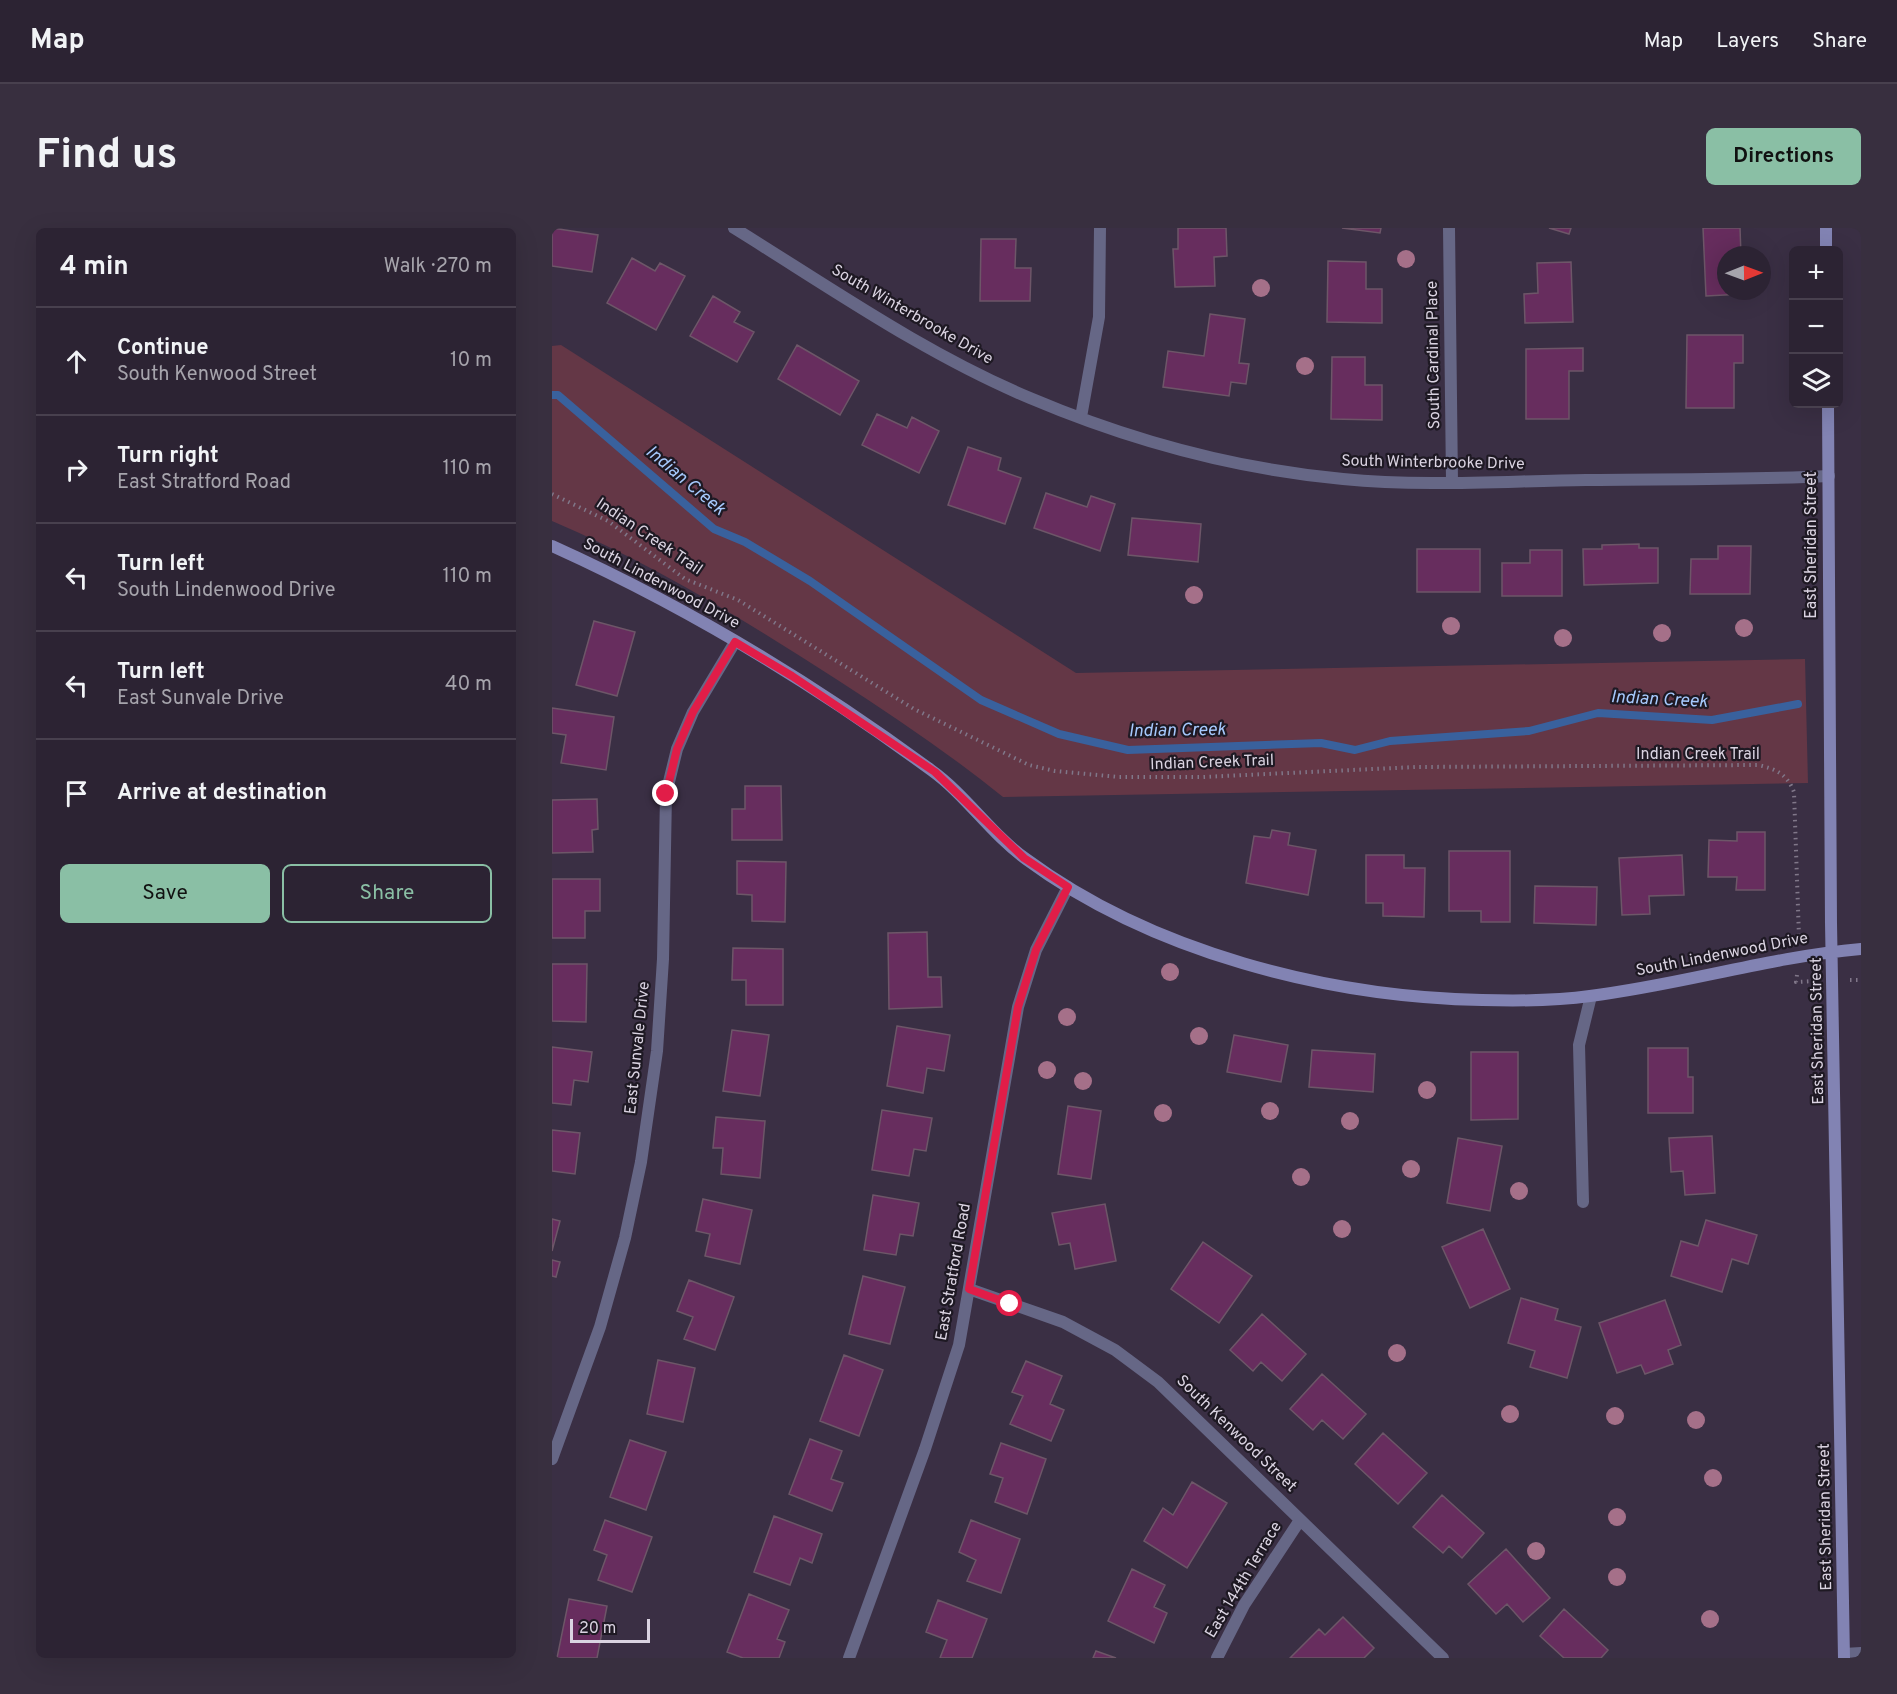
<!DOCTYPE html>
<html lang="en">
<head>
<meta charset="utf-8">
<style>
	body { margin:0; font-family:Overpass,sans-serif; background:#382f3f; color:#f1f3f6 }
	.controls { position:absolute; right:18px; top:18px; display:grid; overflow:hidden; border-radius:9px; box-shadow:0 6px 24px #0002 }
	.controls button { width:54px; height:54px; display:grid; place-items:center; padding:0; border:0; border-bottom:2px solid #48404e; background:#2c2333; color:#f1f3f6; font:30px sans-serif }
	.compass { position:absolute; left:1165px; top:18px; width:54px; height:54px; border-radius:50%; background:#2c2333; box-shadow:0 6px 24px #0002; rotate:89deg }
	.scale { position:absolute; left:18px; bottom:15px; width:80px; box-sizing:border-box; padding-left:6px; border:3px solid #dad3e1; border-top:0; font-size:16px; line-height:21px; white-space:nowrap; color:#dad3e1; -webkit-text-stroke:4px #1e1923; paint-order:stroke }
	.stop { position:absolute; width:18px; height:18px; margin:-14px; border:4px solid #e11d48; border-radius:50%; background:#fff }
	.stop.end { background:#e11d48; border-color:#fff; box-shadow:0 2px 6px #0008 }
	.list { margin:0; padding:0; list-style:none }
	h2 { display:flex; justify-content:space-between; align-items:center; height:78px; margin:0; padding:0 24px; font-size:26px }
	h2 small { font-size:20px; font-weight:400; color:#a6a4ac }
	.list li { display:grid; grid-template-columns:39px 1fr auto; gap:18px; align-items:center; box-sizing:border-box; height:108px; padding:0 24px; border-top:2px solid #48404e }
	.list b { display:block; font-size:22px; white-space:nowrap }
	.list p { margin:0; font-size:20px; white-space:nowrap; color:#a6a4ac }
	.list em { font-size:20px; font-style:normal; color:#a6a4ac }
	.actions { display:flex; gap:12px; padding:18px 24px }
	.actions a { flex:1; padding:14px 0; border:2px solid #8abfa5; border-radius:9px; text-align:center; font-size:21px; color:#8abfa5 }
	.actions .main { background:#8abfa5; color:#111 }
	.icon { flex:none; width:33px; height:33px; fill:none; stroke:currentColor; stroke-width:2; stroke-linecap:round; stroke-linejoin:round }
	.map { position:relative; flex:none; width:1309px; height:1430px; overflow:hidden; border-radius:9px }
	header { display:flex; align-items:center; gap:36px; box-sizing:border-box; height:84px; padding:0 30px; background:#2c2333; border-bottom:2px solid #48404e }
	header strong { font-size:28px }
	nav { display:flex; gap:33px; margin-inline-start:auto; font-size:21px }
	.intro { display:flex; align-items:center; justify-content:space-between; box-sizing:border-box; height:144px; padding:0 36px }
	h1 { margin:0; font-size:42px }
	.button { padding:15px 27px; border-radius:9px; background:#8abfa5; color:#111; font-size:21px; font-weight:700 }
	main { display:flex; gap:36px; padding:0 36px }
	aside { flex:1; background:#2c2333; border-radius:9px; box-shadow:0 6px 24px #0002 }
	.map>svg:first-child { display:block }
	.green { fill:#643746 }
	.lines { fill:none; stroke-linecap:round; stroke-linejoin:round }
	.stream { stroke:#39619d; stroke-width:8 }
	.building { fill:#672d5e; stroke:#6d5668; stroke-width:1.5 }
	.path { stroke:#807789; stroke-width:4; stroke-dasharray:1.5 4.5; stroke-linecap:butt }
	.lane { stroke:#666786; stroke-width:10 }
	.street { stroke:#666786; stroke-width:12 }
	.secondary { stroke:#8283b3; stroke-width:12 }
	.tree { fill:#a57089 }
	.route { stroke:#e11d48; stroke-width:8 }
	.labels { text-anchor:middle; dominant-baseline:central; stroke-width:4.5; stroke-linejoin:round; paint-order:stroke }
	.street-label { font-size:16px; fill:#dad3e1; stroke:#1e1923 }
	.water-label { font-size:18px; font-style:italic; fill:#a6c9fd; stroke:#1e1923 }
</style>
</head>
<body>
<header>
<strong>Map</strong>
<nav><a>Map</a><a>Layers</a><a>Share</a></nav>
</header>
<div class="intro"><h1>Find us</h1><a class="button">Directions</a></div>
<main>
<aside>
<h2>4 min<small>Walk · 270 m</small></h2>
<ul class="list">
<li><svg class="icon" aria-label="ahead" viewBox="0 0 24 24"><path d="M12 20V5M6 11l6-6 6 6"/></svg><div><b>Continue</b><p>South Kenwood Street</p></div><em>10 m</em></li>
<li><svg class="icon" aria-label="right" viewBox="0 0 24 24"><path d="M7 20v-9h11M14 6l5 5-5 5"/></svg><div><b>Turn right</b><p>East Stratford Road</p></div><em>110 m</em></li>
<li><svg class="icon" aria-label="left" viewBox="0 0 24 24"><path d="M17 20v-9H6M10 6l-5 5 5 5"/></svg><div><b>Turn left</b><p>South Lindenwood Drive</p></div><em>110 m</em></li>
<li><svg class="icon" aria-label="left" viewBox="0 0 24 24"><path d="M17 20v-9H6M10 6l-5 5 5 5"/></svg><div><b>Turn left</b><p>East Sunvale Drive</p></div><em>40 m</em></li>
<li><svg class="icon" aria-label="arrive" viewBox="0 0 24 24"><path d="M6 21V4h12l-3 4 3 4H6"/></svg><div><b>Arrive at destination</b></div></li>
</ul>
<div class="actions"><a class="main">Save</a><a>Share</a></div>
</aside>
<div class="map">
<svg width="1309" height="1430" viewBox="0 0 1309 1430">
	<rect width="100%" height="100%" fill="#3a2f44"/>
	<path class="green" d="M9,117L524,445L1253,431L1256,555L451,569C398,526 341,488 284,451C193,392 99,335 0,293V118Z"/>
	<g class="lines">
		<path class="stream" d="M0,167H6L162,301L193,314L258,353L429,472L507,506L576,522L769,515L803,522L838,513L977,503L1046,485L1160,492L1246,476"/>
	</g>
	<path class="building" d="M0,0L46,7L40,44L0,38Z
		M626,0H674L675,28L662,29L663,58L623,59L621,21H626Z
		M790,0H829L828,5Z
		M997,0H1019L1017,6Z
		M1151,0H1188L1189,27H1174V63H1191V66L1154,68Z
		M429,11H464L463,40H479L478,73H428Z
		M80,30L103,43L108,35L133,48L104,102L55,75Z
		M776,33L814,34V61H830V95L775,94Z
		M1019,34L1021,94L973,95L972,66L986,65L985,35Z
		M161,68L188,84L182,94L202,104L185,134L138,108Z
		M658,86L693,91L687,135L697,136L694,156L679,154L677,168L611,159L616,123L652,128Z
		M1135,107H1191V135H1182V180H1134Z
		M245,117L307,153L288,187L226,151Z
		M1031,120V143H1017V191H974V121Z
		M780,129H813V157H830V192L779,191Z
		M325,186L355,200L360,189L387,203L367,245L310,217Z
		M416,219L449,230L446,242L469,250L453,296L396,277Z
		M494,265L535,279L539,268L563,276L548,323L482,300Z
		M580,290L649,296L646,334L576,327Z
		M1087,316V320H1106V355L1032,357L1031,321H1050V317Z
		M1166,318H1199L1198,366H1138L1139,331H1166Z
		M865,321H928V364H865Z
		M978,322H1010V368H950V335H978Z
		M42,393L83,404L65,468L24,457Z
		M0,480L62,489L54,542L9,535L14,507L0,505Z
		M193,558H229L230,612H180V581H193Z
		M45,571L46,601L40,602L41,624L0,625V572Z
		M720,602L738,605L736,617L764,622L756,667L694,655L702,608L718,610Z
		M1185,604H1213V662H1184L1185,649H1156L1157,612L1185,613Z
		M897,623H958V694H929V683H897Z
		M814,627H852V640H873L872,689L831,688V675H814Z
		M1130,627L1132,667L1097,668L1098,686L1070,687L1067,630Z
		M185,633L234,634L233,694L200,693V667L185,666Z
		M0,651H48V683H33V710H0Z
		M983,658L1045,659L1044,697L982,695Z
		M375,704L376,749H389L390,779L337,781L336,705Z
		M181,720L231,721V777H194V752H180Z
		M0,736H35L34,794L0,793Z
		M345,798L398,807L392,843L375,840L371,865L335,858Z
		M180,802L217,807L208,868L171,863Z
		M682,807L736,817L729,854L675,844Z
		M0,819L40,824L36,854L22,852L19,877L0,875Z
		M1096,820H1136V849H1141V885H1096Z
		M760,822L823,826L821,864L757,859Z
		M919,824H966V891L919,892Z
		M516,878L549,883L539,951L506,946Z
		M330,882L380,890L374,923L362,921L357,948L320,942Z
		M164,889L213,893L208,950L169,946L171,920H161Z
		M0,902L28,905L23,946L0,943Z
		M1160,908L1163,965L1133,967L1131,943L1119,944L1117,910Z
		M906,910L950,918L938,983L895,975Z
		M321,967L367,975L361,1008L348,1006L344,1027L312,1022Z
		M151,971L200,982L188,1036L153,1028L158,1006L144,1003Z
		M553,976L564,1033L523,1041L518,1015L507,1017L500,985Z
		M0,991L8,993L0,1023Z
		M1154,992L1205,1007L1196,1036L1180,1031L1170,1064L1119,1048L1129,1013L1146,1018Z
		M931,1001L958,1061L918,1080L890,1019Z
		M651,1014L700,1048L667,1095L619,1061Z
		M0,1032L8,1034L4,1049L0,1048Z
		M311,1048L353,1059L338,1116L297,1106Z
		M137,1052L182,1069L163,1122L132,1111L141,1089L125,1083Z
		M969,1070L1006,1081L1003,1092L1029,1099L1015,1150L978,1139L983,1123L956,1115Z
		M1113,1072L1129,1117L1116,1122L1121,1136L1093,1146L1089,1137L1065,1145L1047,1095Z
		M710,1086L754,1126L730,1153L709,1134L701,1143L678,1122Z
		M292,1127L331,1142L307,1208L268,1193Z
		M106,1132L143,1140L131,1194L95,1186Z
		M474,1133L510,1148L498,1176L512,1182L499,1213L458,1196L471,1168L460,1164Z
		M770,1146L814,1186L791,1211L770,1192L761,1202L738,1181Z
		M831,1205L875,1245L846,1276L803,1236Z
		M258,1211L290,1223L279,1251L291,1255L280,1283L237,1266Z
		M78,1212L114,1224L94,1282L58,1269Z
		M449,1215L494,1231L475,1286L443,1274L451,1250L438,1246Z
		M640,1254L675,1275L635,1340L592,1313L611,1280L621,1287Z
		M890,1267L932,1305L910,1330L897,1318L891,1325L861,1299Z
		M222,1288L270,1306L260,1335L248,1330L238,1357L202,1344Z
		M53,1292L100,1309L80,1364L46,1352L55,1327L42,1322Z
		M419,1292L468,1311L449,1365L415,1353L424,1332L407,1324Z
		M954,1321L998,1370L971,1394L955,1376L944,1386L916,1356Z
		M580,1341L613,1357L602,1379L615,1385L602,1415L556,1393Z
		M197,1366L237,1382L225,1411L233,1414L227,1430H191L175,1424Z
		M17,1371L55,1378L45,1430H5Z
		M386,1372L435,1391L420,1430H388L395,1412L374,1404Z
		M1012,1381L1056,1422L1049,1430H1012L988,1408Z
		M791,1389L822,1420L812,1430H738L767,1401L773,1407Z
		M544,1423L564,1430H541Z"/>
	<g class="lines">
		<path class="path" d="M0,266L56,293L133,351L186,372L362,481L477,537L503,543L567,549H651L864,539L1206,537C1224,541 1235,546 1242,564L1247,709
			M1245,747L1244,754L1263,753
			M1298,752H1309"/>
		<path class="lane" d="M1292,1425L1309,1424"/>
		<path class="street" d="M182,0C279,60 373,126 478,170C577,212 684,241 791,251C871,259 953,253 1034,252C1115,251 1196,252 1277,248
			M897,0L900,254
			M529,189L547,89L548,0
			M1031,974L1027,817L1039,768
			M417,1061L511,1094L563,1122L606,1154L891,1430
			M0,1231L48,1099L73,1010L89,934L105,823L111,731L114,566L125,521L141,484L183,414
			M297,1430L373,1221L407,1117L466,779L484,722L516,659
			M665,1430L692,1377L748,1292"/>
		<path class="secondary" d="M1274,0V22
			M1276,176L1279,695L1292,1430
			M0,318C133,378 262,456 379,542C414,567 439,606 474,631C600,724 775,769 930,772C966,773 1003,773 1038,768C1129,757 1217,729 1309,721"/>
	</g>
	<g class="tree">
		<circle cx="854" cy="31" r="9"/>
		<circle cx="709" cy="60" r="9"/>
		<circle cx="753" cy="138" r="9"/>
		<circle cx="642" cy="367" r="9"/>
		<circle cx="899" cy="398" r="9"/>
		<circle cx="1192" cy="400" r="9"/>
		<circle cx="1110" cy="405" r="9"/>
		<circle cx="1011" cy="410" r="9"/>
		<circle cx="618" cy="744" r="9"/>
		<circle cx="515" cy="789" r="9"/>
		<circle cx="647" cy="808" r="9"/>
		<circle cx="495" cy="842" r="9"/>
		<circle cx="531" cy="853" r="9"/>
		<circle cx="875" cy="862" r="9"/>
		<circle cx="718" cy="883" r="9"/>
		<circle cx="611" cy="885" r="9"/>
		<circle cx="798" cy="893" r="9"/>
		<circle cx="859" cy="941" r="9"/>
		<circle cx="749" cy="949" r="9"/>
		<circle cx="967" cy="963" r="9"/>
		<circle cx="790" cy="1001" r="9"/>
		<circle cx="845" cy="1125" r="9"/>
		<circle cx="958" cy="1186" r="9"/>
		<circle cx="1063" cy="1188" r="9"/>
		<circle cx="1144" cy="1192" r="9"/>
		<circle cx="1161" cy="1250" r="9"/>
		<circle cx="1065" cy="1289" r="9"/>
		<circle cx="984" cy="1323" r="9"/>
		<circle cx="1065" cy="1349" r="9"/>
		<circle cx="1158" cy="1391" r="9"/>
	</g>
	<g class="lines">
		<path class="route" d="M114,566L125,521L141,484L183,414L240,448L383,544L472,630L516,659L484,722L466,779L417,1061L458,1076"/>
	</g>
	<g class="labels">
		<g class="street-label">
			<text transform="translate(360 87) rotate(30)">South Winterbrooke Drive</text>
			<text transform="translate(882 127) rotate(-91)">South Cardinal Place</text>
			<text transform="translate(881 235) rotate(1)">South Winterbrooke Drive</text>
			<text transform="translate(97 309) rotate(34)">Indian Creek Trail</text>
			<text transform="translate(1260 317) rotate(-90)">East Sheridan Street</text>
			<text transform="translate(109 356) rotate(28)">South Lindenwood Drive</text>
			<text x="1146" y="527">Indian Creek Trail</text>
			<text transform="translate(660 535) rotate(-2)">Indian Creek Trail</text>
			<text transform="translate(1170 727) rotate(-11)">South Lindenwood Drive</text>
			<text transform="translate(1266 803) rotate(-91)">East Sheridan Street</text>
			<text transform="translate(86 820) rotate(-84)">East Sunvale Drive</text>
			<text transform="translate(402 1044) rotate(-80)">East Stratford Road</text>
			<text transform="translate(684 1206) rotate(44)">South Kenwood Street</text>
			<text transform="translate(1274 1289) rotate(-91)">East Sheridan Street</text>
			<text transform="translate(692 1352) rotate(-59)">East 144th Terrace</text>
		</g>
		<g class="water-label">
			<text transform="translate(133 253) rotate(40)">Indian Creek</text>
			<text transform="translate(1107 472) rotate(3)">Indian Creek</text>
			<text transform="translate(625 503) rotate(-1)">Indian Creek</text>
		</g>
	</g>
</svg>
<div class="controls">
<button>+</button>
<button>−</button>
<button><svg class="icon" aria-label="layers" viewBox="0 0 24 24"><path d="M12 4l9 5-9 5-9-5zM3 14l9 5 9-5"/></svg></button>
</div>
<svg class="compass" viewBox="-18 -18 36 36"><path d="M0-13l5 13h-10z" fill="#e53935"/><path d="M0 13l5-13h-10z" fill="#a6a4ac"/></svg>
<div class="scale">20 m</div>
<div class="stop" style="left:458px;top:1076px"></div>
<div class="stop end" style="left:114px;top:566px"></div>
</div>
</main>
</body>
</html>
